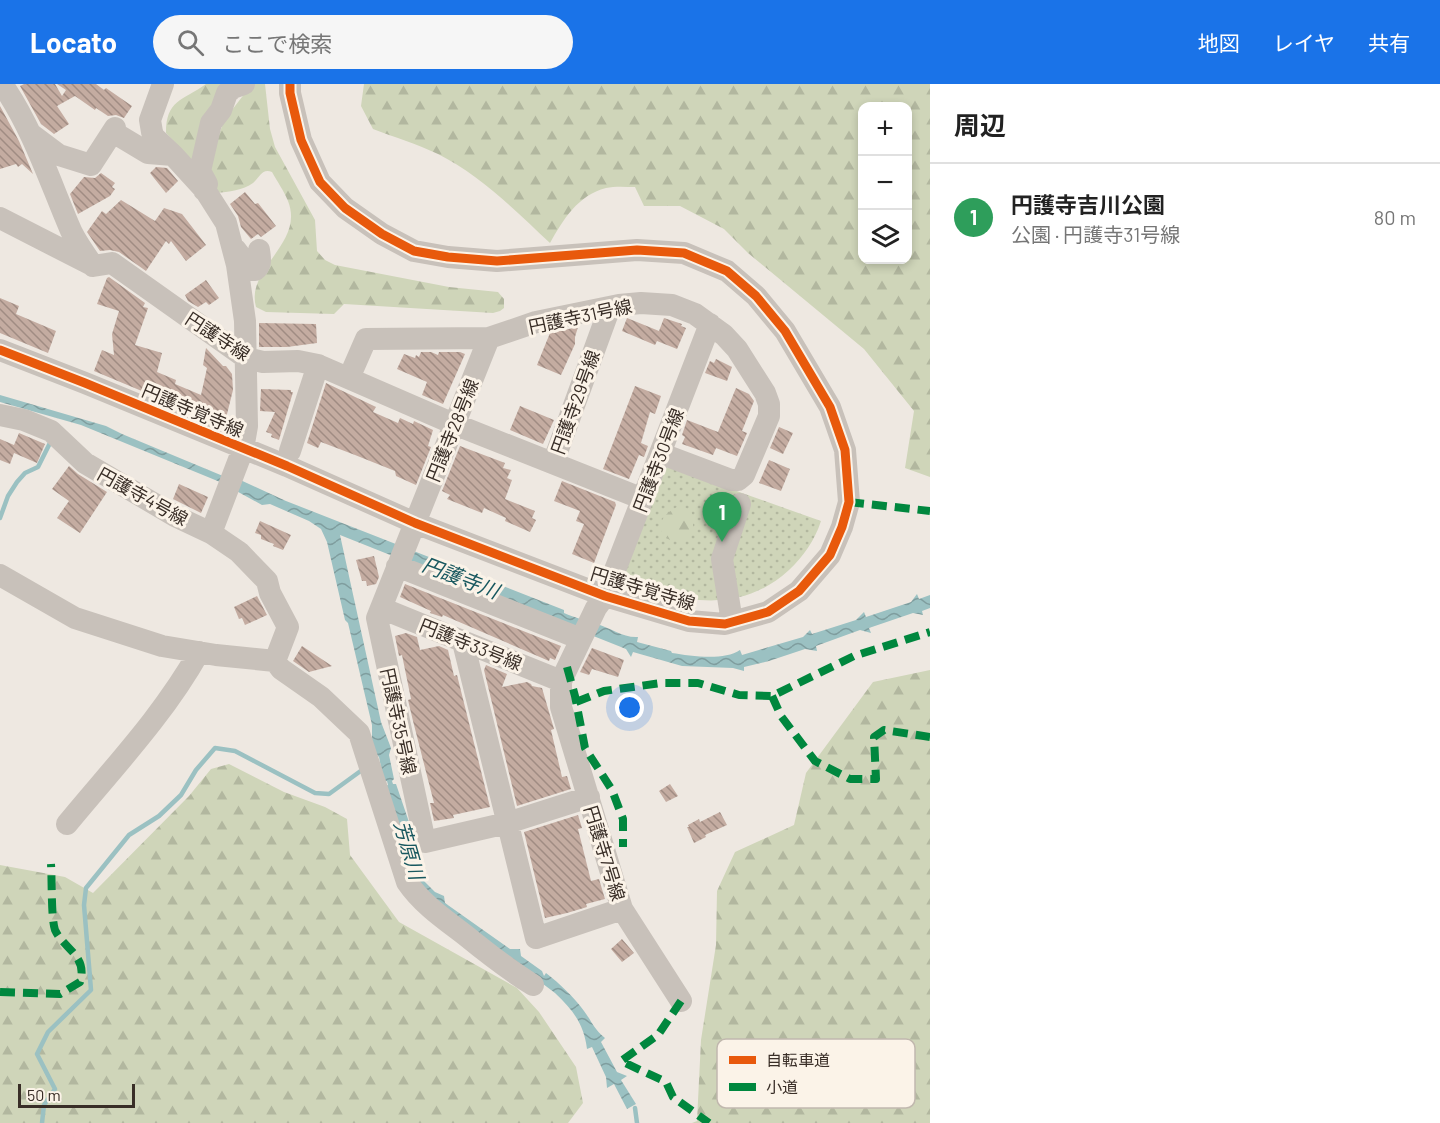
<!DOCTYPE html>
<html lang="ja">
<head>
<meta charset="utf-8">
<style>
	body { margin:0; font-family:Barlow,"Noto Sans JP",sans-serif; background:#f6f6f6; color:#222 }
	.controls { position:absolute; right:18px; top:18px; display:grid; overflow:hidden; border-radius:12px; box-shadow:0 3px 9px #0003 }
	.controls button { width:54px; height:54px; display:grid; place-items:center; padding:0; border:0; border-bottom:2px solid #e0e0e0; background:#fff; color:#222; font:30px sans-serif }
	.scale { position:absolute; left:18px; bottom:15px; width:117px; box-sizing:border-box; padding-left:6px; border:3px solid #392e27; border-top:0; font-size:16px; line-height:21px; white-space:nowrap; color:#392e27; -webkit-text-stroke:4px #fbf3e8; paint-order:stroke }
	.you { position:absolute; left:630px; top:624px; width:21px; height:21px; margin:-15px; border:4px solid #fff; border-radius:50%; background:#1a73e8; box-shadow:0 0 0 9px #1a73e833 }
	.badge { display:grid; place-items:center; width:39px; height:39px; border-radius:50%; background:#1a73e8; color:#fff; font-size:20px; font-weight:700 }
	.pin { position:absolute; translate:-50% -50px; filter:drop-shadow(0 2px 3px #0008) }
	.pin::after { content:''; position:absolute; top:32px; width:21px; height:18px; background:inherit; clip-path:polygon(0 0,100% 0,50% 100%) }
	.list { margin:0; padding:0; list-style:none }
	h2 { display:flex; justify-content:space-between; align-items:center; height:78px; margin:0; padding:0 24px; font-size:26px }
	h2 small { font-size:20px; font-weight:400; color:#767676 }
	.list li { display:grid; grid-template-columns:39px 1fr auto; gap:18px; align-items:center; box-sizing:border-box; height:108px; padding:0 24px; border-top:2px solid #e0e0e0 }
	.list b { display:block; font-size:22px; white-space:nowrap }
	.list p { margin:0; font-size:20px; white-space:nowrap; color:#767676 }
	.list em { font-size:20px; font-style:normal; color:#767676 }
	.icon { flex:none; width:33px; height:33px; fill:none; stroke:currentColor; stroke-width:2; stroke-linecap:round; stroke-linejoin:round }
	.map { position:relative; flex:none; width:930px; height:1039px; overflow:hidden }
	header { display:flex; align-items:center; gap:36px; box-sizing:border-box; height:84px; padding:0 30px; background:#1a73e8; color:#fff }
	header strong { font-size:28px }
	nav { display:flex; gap:33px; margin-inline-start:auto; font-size:21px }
	.search { width:420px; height:54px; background:#f6f6f6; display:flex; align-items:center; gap:15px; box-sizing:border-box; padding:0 21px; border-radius:33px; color:#767676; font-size:22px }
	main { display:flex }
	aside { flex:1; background:#fff }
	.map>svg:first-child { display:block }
	.grass { fill:url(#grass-dots) }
	.forest { fill:url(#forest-firs); fill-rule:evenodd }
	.water { fill:url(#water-waves) }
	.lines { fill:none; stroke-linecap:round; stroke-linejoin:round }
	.stream { stroke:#9bc1c2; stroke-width:4.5 }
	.building { fill:url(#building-back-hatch) }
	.minor { stroke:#c8c1ba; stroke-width:22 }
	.quiet { stroke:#00873e; stroke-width:8; stroke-dasharray:15 8; stroke-linecap:butt }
	.cycleway-casing { stroke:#fbf3e8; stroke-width:13 }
	.cycleway { stroke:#e8590c; stroke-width:9 }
	.labels { text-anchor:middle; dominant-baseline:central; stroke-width:6; stroke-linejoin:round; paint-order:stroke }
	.street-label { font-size:18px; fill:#392e27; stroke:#fbf3e8 }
	.water-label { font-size:20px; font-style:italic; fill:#18585f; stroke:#fbf3e8 }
	.key { fill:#fbf3e8; stroke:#c1b8ae; stroke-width:1.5 }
	.key-label { font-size:16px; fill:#392e27 }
</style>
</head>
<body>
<header>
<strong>Locato</strong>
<div class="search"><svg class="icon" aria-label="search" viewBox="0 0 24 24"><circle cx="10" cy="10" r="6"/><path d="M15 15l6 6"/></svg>ここで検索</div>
<nav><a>地図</a><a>レイヤ</a><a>共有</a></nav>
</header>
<main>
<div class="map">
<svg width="930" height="1039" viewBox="0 0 930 1039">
	<defs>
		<pattern id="grass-dots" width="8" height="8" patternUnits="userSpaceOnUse" patternTransform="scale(1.5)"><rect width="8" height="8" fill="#cfd5b9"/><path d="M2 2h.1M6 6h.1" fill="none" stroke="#b2b79f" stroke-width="1.8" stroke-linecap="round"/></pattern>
		<pattern id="forest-firs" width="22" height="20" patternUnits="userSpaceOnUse" patternTransform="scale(1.5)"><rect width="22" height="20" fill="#cfd5b9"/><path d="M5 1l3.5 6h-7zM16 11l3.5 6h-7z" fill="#b2b79f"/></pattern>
		<pattern id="water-waves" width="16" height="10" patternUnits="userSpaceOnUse" patternTransform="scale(1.5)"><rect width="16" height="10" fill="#9bc1c2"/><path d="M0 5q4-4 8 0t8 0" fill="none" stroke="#7f9d9e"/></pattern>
		<pattern id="building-back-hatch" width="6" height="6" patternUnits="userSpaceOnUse" patternTransform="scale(1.5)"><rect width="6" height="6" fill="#c4aca1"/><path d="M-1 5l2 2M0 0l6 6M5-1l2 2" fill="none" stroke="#a08c83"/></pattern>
	</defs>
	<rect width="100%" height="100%" fill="#eee8e1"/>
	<path class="grass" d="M672,382L742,409L821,437C815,456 803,473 789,486C737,534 675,516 616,494L660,387Z"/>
	<path class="forest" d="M206,0H232L195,80L166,49C166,16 182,17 206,0Z
		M252,0H265L270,45L275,63L315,136L317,167L325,176L335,181L449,203L498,208L504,215V224L500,227L493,229L344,220L334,230L266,228L256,223C245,184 305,160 288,117C284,107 277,97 272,88C262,84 260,93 253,99C243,106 229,108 216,109L208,77L225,35Z
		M364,0H930V393L905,384L914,327L864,265L748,169L724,145L680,122H644L635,103C626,103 615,102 606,104C578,111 563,136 550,159C516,127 480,91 438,70C417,60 394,53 373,45L361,22ZM862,22H908V176H862Z
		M677,423H684L691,427L693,433V450C685,459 672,459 663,452C657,438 664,430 677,423Z
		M930,586V1039H692L697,1037L701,956L716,861L717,807L735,768L794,741L806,689L873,598Z
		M229,680L284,708L325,723L347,735L350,771L399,838L517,904L539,928L576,983L583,1019L568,1039H0V781L65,793L93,809L189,712L211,685Z"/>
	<path class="water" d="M0,311L106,342L122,350L223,392L236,394L286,417L564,526V529C575,534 585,536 597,540C611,544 623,554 638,553L637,558L671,567L672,569C691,572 724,577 740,566L742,571L803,553L810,546L812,550L856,536L864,528L866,533L911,518L917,510L919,515L930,511V524L922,527L923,531L913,529L869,544L871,549L860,546L816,562L817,567L805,565L769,577L744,583V587L733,584L682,582L633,568L631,573L626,565L340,451L381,638L391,664L389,671L394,695L392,697L393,700H396L410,741L407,751L420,793L435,808L444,812L445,819L510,865H520L521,872L542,887L544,892L546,889C560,900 574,913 584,927C593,939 593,944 605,954L601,958L617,988L627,992L621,996L636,1020L627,1025L614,1000L607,1004L606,993L592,963L587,965C584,940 573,926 555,909L412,801L385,702L388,701L387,697L384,698L379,673L372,666V641L348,539L345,536L327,458L321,445L309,437L270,420L262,421L220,398L81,341L0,318Z"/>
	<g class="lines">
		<path class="stream" d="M0,434L8,412L17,398L25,389L38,383L51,357
			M635,1024L637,1039
			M42,1039L44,1021L55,1005L37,970L48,948L91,906L84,821L86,804L129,751L159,732L181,711L196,686L215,664L235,667L315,709L329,710L362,686"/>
	</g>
	<path class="building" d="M24,0H55L62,12L66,6L57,0H96L104,6L106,4L132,22L124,34L116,31L108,32L96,24L95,26L75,12L57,22L69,40L54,50L41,40L20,2Z
		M0,22L19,57L33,90L22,80L18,83L16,80L0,85Z
		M156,83L167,84L178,97L166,109L150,89Z
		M101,89L115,99L112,103L115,105L110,112L78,130L70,110L84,93L95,94Z
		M245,108L255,120L258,119L276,142L261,153L258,150L251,155L241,143L238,132L230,120Z
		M121,116L155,137L164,124L182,130L206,161L186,177L171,157L169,160L166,157L146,187L119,168L110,166L100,167L87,148L102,127L106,130Z
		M109,193L145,219L143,223L148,224L135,261L162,269L157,288L176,296L175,300L201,311L207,284L203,281L206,264L223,282H226L232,290L233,306L226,334L197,327L199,319L171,311L168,318L94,287L102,266L114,271L112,250L119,227L97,220L107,194Z
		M206,196L219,214L209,221L206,218L198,223L188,217L185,211Z
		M0,214L19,222L16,230L56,247L48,269L0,249Z
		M627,234L659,247L664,234L682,240L681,242L686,244L677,265L657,257L655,261L622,247Z
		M259,239L316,240L317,259L287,263H259Z
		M578,243L575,253V260L561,291L537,281L550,249Z
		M421,268H431L438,271L439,268H460L465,270L443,320L422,311L427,298L397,285L404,270L415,274L416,271L419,273Z
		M716,275L732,283L727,297L705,289L710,277L714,279Z
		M326,299L376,323L373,328L398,339L400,334L413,340L414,337L433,346L428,362L431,363L416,401L396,392L395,387L355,371L321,358L318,364L307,359Z
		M635,302L661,312L655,330L650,328L641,359L648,362L644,373L639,371L629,395L603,385Z
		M736,304L749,310L754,317L742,347L747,349L737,372L716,364L713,371L682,360L685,353L682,351L687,336L718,348Z
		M261,305L291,306V308H293L279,356L271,353L272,350L266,348L275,328L260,327Z
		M520,322L554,336L543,360L510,346Z
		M779,343L793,349L783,370L770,364Z
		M19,349L45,360L37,379L14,369L10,380L0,376V355L14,361Z
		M460,362L505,379L503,384L511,386L507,394L512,396L505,415L535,427L532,434L536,436L530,448L505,437L506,434L484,424L482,429L447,415L450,411L442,407Z
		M769,376L790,385L781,407L759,399Z
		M69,382L78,390L107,408L80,449L57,434L69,417L52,405Z
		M562,397L615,418L616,421L594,479L572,470L584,440L576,437L580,427L554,417Z
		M179,400L208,413L201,429L173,415Z
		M260,437L291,451L283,466L273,462L274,460L261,455V451L255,449Z
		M374,472L379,493L376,500L367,502L366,497H362L356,476Z
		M405,500L561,562L555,576L550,574L549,577L443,531L442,533L430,529L431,527L400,513Z
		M257,512L267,531L245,541L242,534L239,535L234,523Z
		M406,549L417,553L420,566L439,562L448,566L454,592L457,591L490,723L453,731L454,734L434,737L430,719H434L413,637L408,616L411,615L402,571L399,572L395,552Z
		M302,562L332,582L309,588L293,577Z
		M592,564L624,576L618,593L592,585L589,591L580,588Z
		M486,581L507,590L502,603L527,598L531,600L532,602L542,604L554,645L551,646L562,693L567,692L571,705L517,722L484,586Z
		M670,700L678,712L666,718L659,707Z
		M720,728L727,741L705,751L706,753L694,759L687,743H689L688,741L699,735L700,738Z
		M578,731L582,744L578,745L591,797L599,795L605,815L586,820L587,823L567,829L545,834L524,748Z
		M622,855L634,869L622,878L611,865Z"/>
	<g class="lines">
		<path class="minor" d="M2,0C32,43 49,95 69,142C74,156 85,169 93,182L112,179L246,274L263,278L298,277L318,281L454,340L643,415
			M113,48L148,69L173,71
			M31,50L59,71L91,81L115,44
			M204,106L207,100L200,87L211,39L221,26L227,9L233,4L244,0
			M0,134L92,181
			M236,166L251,186H255C262,181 260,174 259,166
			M489,254L377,534L425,758L507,739L589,713
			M0,266L85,299L287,382L415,439L605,512L689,537L725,540L768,528L799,507L830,471L842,443L849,418L845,366L830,323L785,247L756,212L727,187L684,169L637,166L497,177L448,173L414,167L382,150L345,124L320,98L301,56L290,9V0
			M349,294L366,255L489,254L536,238L619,221L641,219L672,221L695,230L724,251L737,265L765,309L769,320V332L744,391L738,396H731L662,370
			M0,331L24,336L51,347L85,379L175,432L211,449L243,365L247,342L245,237L237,181L226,139L205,106L173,71L154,53L152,48L150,36L163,0
			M290,367L318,281
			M553,379L610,223
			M211,449L239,468L267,497L270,509L288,543L275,577
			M397,482L581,555
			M0,491L75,534L162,562L216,571L275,577L281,585L321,613L359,649L407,798C422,820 444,835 465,851C487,869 509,886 533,901
			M381,524L561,597
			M732,538L722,475L740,420
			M463,558L536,854L622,825L561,623V597L596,524L605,512L710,240
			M67,740C113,684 163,632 199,568
			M622,825L681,917"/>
		<path class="quiet" d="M849,418L930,427
			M567,583L575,612L585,664L612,706L623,735V763
			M772,612L781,632L815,677L850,695H876L874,653L884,646L930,653
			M576,618L604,607L661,599H698L739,611L772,612L854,572L930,548
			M0,908L60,910L80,898C88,872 64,865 55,846C51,835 52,794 51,780
			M681,917L658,951L621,977L666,998L673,1013L709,1039"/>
		<g class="cycleway-casing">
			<path id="cycleway" d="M0,266L85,299L287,382L415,439L605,512L689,537L725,540L768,528L799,507L830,471L842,443L849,418L845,366L830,323L785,247L756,212L727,187L684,169L637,166L497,177L448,173L414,167L382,150L345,124L320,98L301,56L290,9V0"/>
		</g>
		<use href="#cycleway" class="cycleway"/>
	</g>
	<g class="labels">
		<g class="street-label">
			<text transform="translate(580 232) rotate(-12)">円護寺31号線</text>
			<text transform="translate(218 252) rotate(33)">円護寺線</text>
			<text transform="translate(575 318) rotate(-70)">円護寺29号線</text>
			<text transform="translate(193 326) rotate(23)">円護寺覚寺線</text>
			<text transform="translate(452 346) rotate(-68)">円護寺28号線</text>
			<text transform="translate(658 376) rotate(-69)">円護寺30号線</text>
			<text transform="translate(143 412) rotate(29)">円護寺4号線</text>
			<text transform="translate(643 504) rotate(17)">円護寺覚寺線</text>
			<text transform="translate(471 560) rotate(22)">円護寺33号線</text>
			<text transform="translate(399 637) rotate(78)">円護寺35号線</text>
			<text transform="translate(605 769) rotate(73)">円護寺7号線</text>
		</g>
		<g class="water-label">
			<text transform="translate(461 493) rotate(21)">円護寺川</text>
			<text transform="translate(410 766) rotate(74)">芳原川</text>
		</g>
	</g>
	<rect x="717" y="955" width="198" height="69" rx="9" class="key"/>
	<rect x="729" y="972" width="27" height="8" fill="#e8590c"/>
	<rect x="729" y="999" width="27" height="8" fill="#00873e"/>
	<g class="key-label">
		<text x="766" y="982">自転車道</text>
		<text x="766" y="1009">小道</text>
	</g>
</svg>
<div class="controls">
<button>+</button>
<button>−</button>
<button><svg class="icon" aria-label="layers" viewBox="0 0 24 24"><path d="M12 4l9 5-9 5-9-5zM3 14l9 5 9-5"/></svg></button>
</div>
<div class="scale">50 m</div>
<div class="you"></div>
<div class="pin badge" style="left:722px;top:458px;background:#2e9e5b">1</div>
</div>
<aside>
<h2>周辺<small></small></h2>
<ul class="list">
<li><span class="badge" style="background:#2e9e5b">1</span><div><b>円護寺吉川公園</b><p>公園 · 円護寺31号線</p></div><em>80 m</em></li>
</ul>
</aside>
</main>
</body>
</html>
